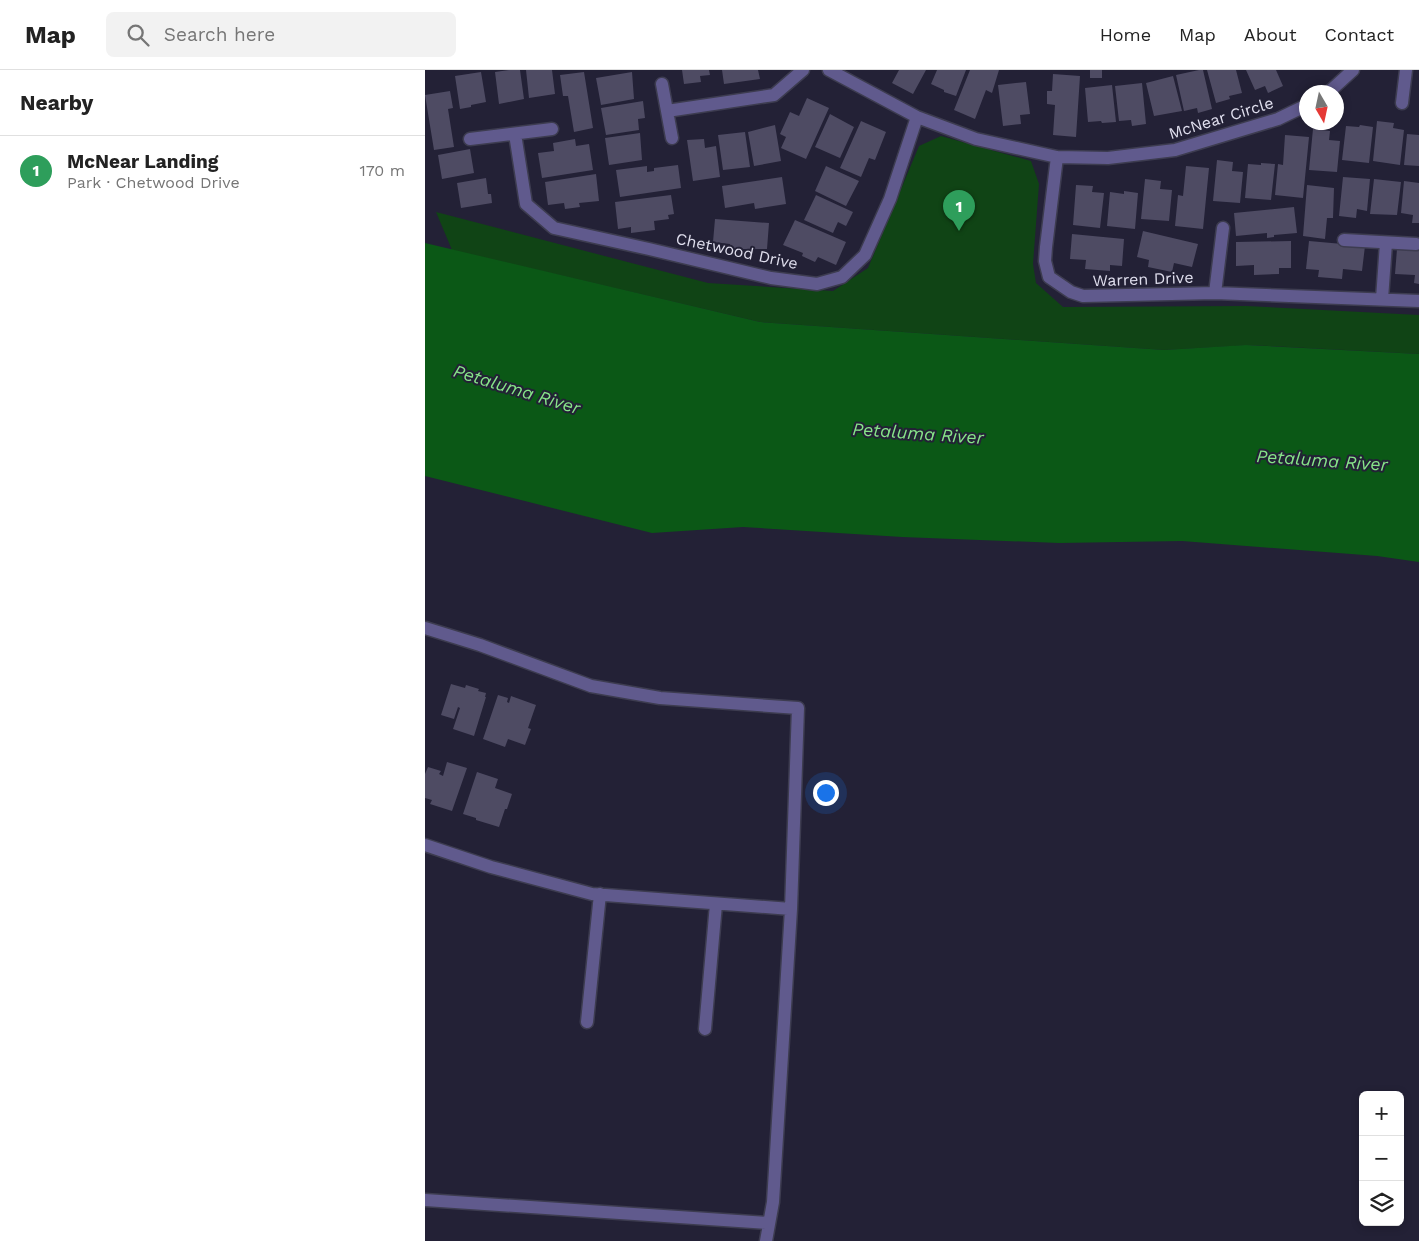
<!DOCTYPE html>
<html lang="en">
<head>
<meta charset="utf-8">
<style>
	body { margin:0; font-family:"Work Sans",sans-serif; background:#f2f2f2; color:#222 }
	.controls { position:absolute; right:15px; bottom:15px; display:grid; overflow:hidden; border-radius:8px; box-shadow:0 2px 8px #0003 }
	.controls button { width:45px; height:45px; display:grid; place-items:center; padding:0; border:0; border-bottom:1px solid #e0e0e0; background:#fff; color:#222; font:25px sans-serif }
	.compass { position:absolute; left:874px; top:15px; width:45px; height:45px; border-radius:50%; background:#fff; box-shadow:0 2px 8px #0003; rotate:171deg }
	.you { position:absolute; left:400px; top:722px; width:18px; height:18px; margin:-12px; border:4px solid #fff; border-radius:50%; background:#1a73e8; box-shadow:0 0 0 8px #1a73e833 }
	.badge { display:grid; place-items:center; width:32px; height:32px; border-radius:50%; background:#ea580c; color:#fff; font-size:16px; font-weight:700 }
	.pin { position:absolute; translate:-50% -41px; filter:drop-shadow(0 1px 2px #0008) }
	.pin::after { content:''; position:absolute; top:26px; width:18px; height:15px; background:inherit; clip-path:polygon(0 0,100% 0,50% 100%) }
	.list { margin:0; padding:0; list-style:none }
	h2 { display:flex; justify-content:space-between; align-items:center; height:65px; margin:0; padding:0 20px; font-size:21px }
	h2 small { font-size:16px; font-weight:400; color:#767676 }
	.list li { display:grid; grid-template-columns:32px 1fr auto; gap:15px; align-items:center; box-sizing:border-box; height:70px; padding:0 20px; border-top:1px solid #e0e0e0 }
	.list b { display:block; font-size:19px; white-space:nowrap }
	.list p { margin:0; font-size:16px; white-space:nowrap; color:#767676 }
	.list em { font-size:16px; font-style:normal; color:#767676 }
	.icon { flex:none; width:28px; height:28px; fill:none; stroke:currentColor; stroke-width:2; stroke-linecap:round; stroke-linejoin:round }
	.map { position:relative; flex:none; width:994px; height:1171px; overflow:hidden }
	header { display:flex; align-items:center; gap:30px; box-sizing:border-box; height:70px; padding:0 25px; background:#fff; border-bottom:1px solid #e0e0e0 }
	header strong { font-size:24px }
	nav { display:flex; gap:28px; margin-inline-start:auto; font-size:18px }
	.search { width:350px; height:45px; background:#f2f2f2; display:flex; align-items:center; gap:12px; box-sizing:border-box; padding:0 18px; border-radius:8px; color:#767676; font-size:19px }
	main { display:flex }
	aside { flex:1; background:#fff }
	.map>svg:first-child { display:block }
	.green { fill:#104415 }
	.water { fill:#0b5816 }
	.building { fill:#4e4b63 }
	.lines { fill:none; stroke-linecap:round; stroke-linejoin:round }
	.minor-casing { stroke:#3d3c50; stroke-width:15 }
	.minor { stroke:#605a8d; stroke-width:12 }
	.labels { text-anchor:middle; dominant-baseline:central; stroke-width:4; stroke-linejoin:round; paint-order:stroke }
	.street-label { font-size:16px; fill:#e0dfee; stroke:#232136 }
	.water-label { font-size:18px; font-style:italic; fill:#87e489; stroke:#232136 }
</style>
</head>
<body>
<header>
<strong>Map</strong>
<div class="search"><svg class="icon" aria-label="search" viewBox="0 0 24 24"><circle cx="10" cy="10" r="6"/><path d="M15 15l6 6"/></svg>Search here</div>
<nav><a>Home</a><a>Map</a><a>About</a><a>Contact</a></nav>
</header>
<main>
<aside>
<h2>Nearby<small></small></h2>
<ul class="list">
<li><span class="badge" style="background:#2e9e5b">1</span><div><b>McNear Landing</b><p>Park · Chetwood Drive</p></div><em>170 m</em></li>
</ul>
</aside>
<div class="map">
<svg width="994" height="1171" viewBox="0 0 994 1171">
	<rect width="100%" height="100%" fill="#232136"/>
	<path class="green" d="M516,66L606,91L614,114L608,194L611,213L638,237L821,236L994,245V284L826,275L739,280L335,252L27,180L11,142L283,213L408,221L443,198L494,76Z"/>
	<path class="water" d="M0,173L335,252L739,280L821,275L994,284V492L952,486L757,471L634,473L477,467L318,457L227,463L0,406Z"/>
	<path class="building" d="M84,0H95L99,29L74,34L70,2Z
		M101,0H127L130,24L104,28Z
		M257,0H284L285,5L275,6L276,12L259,14Z
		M297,0H333L335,9L299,14Z
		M474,0H501L488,24L467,13Z
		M512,0H541L531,26L519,22V20L506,14Z
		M545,0H574L567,23L561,20L550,49L529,40Z
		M665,0H677V8H665Z
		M774,0H778L787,39L773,43L772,38L759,41L751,5Z
		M782,0H811L817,23L804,26L805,29L791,33Z
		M821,0H851L858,16L843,23L840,16L830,20Z
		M56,2L61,32L46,35V37L35,39L30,6Z
		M159,2L168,58L149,62L143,26H138L135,5Z
		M207,2L209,29L176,35L171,8Z
		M628,4L655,6L651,67L628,65L630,35L622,34V21H627Z
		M748,6L757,41L729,46L721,13Z
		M601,12L605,44L595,45L596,54L578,56L573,15Z
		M717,13L721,54L707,56L706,50L694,51L690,16Z
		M687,15L691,52L677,53L676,51L663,52L660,18Z
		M25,21L28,38L23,39L29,77L9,80L0,25Z
		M382,28L404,38L381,89L356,78L361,67L355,64L365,42L374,46Z
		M218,31L220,48L213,49L214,60L181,65L176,38Z
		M405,44L429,57L415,88L390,77Z
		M436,51L461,62L450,90L444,88L436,107L415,98Z
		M952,51L969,53L968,58L979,60L975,95L948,91Z
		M350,55L356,91L329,96L323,62Z
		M935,55L948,57L944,93L917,90L921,56L934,57Z
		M888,59L905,61L904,70L915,71L912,102L884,100Z
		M320,62L325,97L298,100L293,65Z
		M215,63L217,90L184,95L180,68Z
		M982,64L994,65V96L979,95Z
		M860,65L884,67L878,128L850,125L853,94L858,95Z
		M150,69L151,76L164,74L168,100L117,108L113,83L129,81L128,73Z
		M279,69L280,78L291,76L295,107L268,111L262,70Z
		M45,79L49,103L17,109L13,85Z
		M792,90L808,92L807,101L818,102L815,133L788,131Z
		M836,93L850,94L846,130L820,128L823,94L836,95Z
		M253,95L256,118L195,127L191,100L222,96V102L229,101V98Z
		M401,96L434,111L421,136L390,121Z
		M761,96L784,98L778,159L750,156L753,125L758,126Z
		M171,104L174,131L154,133L155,137L140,139L139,133L123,135L120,112Z
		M357,107L361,134L330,139L329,133L300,138L297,116Z
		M918,107L945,109L942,141L932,139L931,148L914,146Z
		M61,108L63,124H66L67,133L36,138L32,113Z
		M720,109L736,111L735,119L747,120L744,151L716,149Z
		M949,109L976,112L972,145L945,144Z
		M979,111L994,113V153H987L988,145L976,143Z
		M651,115L668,116L667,122L679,123L675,158L648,155Z
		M882,115L909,118L908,148H902L900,169L878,166Z
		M699,121L713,123L710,159L682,156L685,122L699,124Z
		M246,125L249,144L243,145L244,149L229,151L230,160L206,163V157L193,159L190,132Z
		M391,125L428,142L421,156L413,152L408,163L379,150Z
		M869,137L872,163L849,165V167L842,168V163L811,166L809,143Z
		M290,149L344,153L342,179H305V174L288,172Z
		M370,150L421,172L411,195L393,187L390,192L377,186L378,183L358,175Z
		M718,161L773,174L767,197L749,193L747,202L723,197L724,190L712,187Z
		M647,164L699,169L697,196L685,195V201L660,199L661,190L645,189Z
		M866,171V198H854V204L829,205V195L811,196V172Z
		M884,171L940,176L937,201L918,199L917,209L893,207L894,200L881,199Z
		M972,179L994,181V214L989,213L990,205L970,204Z
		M26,614L40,618L41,615L54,619L53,621L61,623L60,627H61L49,666L28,659L35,638L33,637L29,649L16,645Z
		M73,625L83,628L82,632L84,633L86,626L111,635L103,658L106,659L100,675L83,669L80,677L58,669Z
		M22,692L42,698L27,741L5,734L7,730L0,728V704L3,697L16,701L14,704L18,706Z
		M52,702L73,709L70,718L87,724L82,739H80L74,757L51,750V748L38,744Z"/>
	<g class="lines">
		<g class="minor-casing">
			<path id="minor" d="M404,0L492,47L551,69L632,87L683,88L750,80L853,49L882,35
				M237,14L247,68
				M904,22L928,0
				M977,33L981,0
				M242,41L349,25L378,0
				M90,64L101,134L129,158L224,179L346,208L392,214L417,207L440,185L465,129L492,47
				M45,69L127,59
				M632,87L621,177L620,191L624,207L646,222L658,226L790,223L994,231
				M919,170L991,174
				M790,223L798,158
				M957,229L961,173
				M0,558L55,575L166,616L235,628L373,638L366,839L348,1132L341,1171
				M0,775L66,797L167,824L366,839
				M162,952L175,824
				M280,959L291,834
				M0,1130L344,1153"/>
		</g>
		<use href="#minor" class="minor"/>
	</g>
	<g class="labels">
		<g class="street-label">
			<text transform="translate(796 48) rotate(-17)">McNear Circle</text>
			<text transform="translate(312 181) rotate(12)">Chetwood Drive</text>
			<text transform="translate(718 209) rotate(-2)">Warren Drive</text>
		</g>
		<g class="water-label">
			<text transform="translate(92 319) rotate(17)">Petaluma River</text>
			<text transform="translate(493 363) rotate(4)">Petaluma River</text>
			<text transform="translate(897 390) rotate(4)">Petaluma River</text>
		</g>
	</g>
</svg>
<div class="controls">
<button>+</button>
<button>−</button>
<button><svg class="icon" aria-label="layers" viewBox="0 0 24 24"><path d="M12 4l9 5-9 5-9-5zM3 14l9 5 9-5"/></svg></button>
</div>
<svg class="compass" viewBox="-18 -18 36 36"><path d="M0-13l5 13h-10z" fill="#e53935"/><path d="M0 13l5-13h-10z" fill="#767676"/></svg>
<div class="you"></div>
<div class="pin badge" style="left:534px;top:161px;background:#2e9e5b">1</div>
</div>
</main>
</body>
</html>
